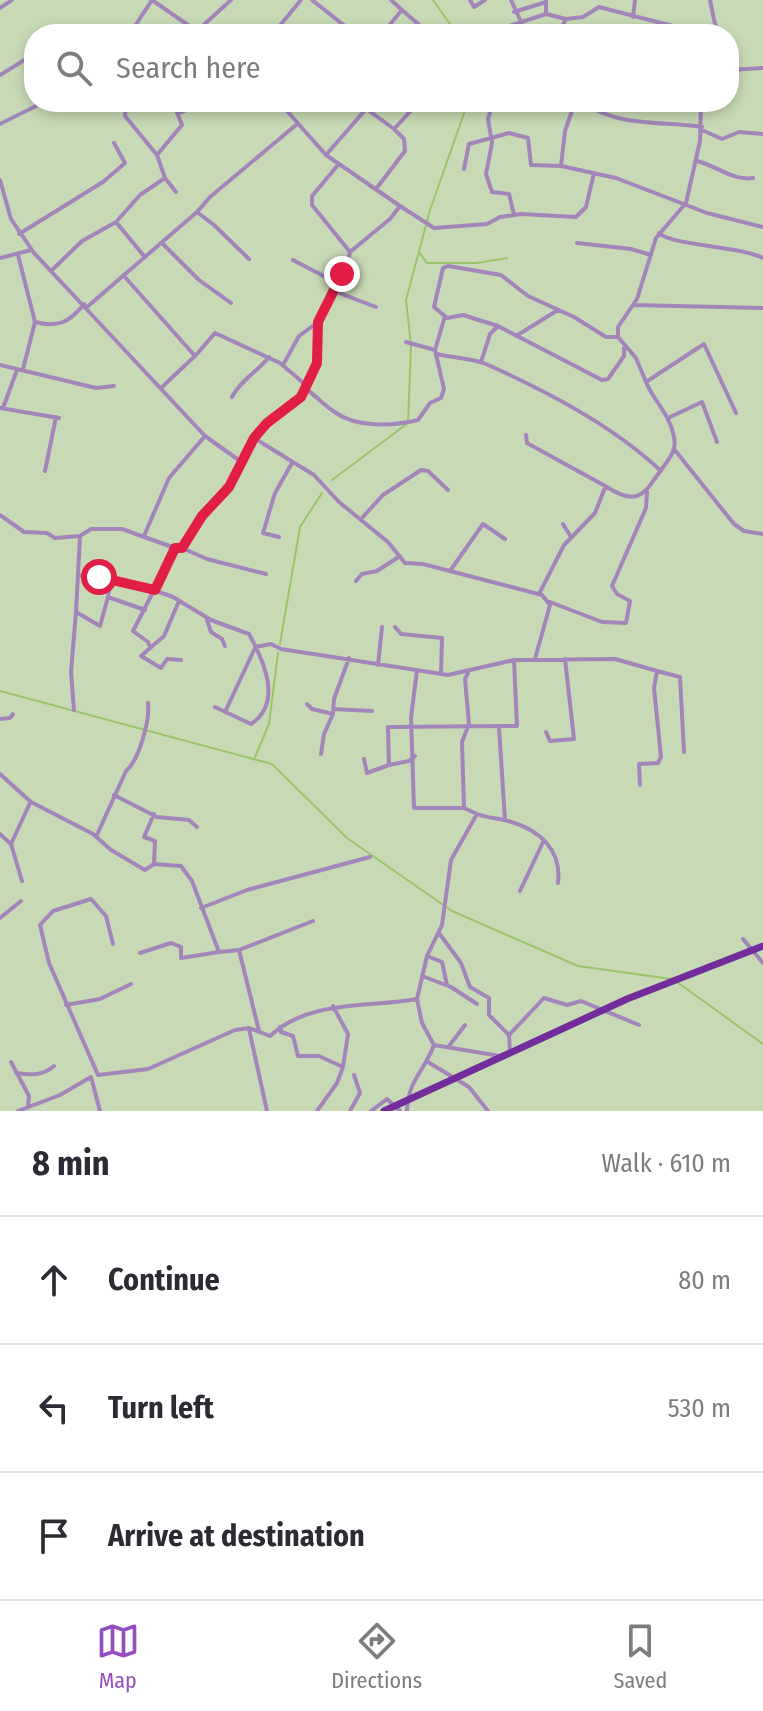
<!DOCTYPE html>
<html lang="en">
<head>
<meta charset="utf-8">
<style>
	body { margin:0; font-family:"Fira Sans Condensed",sans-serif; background:#f7f7f7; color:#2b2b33 }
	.stop { position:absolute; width:24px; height:24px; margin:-18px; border:6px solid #e11d48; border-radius:50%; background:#fff }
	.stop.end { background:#e11d48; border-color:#fff; box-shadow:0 2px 8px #0008 }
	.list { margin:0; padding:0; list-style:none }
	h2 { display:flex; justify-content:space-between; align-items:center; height:104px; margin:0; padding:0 32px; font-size:34px }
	h2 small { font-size:26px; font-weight:400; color:#7c7c81 }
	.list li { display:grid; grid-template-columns:52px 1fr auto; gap:24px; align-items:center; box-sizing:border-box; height:128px; padding:0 32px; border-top:2px solid #e1e1e2 }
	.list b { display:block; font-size:30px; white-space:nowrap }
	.list em { font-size:26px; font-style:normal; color:#7c7c81 }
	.icon { flex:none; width:44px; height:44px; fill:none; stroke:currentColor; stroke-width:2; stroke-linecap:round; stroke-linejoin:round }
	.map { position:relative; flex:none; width:763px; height:1111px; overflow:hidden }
	.search { position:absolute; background:#fff; box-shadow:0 4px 12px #0003; left:24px; right:24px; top:24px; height:88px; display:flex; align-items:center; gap:20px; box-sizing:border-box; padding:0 28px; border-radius:32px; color:#7c7c81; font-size:30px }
	.sheet { height:488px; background:#fff }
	nav { display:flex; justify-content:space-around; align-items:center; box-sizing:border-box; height:112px; border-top:2px solid #e1e1e2; background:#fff; font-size:22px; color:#7c7c81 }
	nav a { display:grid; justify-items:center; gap:4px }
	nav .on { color:#944ec1 }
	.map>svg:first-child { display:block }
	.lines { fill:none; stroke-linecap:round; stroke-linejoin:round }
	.stream { stroke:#99c46a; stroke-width:2 }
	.minor { stroke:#a385ba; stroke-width:4 }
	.trunk { stroke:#722c9b; stroke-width:7 }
	.route { stroke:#e11d48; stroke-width:10 }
</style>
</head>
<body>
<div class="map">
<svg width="763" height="1111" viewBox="0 0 763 1111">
	<rect width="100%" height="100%" fill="#c7dab5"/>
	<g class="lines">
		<path class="stream" d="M433,0L457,34
			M419,252L427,263H477L507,258
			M332,480L408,423L411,345L406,300L430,210L468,102
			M280,644L300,527L322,493
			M0,691L272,764L347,838L452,911L578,966L671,979
			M255,757L269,724L278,653
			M677,982L763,1044"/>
		<path class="minor" d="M152,0L201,34
			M312,0L355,34
			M470,0L474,7L485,0
			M511,0L522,24
			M546,0V14L566,19
			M710,0L717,34
			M0,8L12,0
			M402,10L424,29
			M514,12L546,2
			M633,17L635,0
			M197,31L231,0
			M101,34L111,28L127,34
			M134,34L135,26L152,0
			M273,34L301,0
			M336,34L343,25
			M382,34L402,10L391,0
			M495,34L497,30L546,14
			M558,34L566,19L583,17L599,7L704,34
			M729,70L763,68
			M0,75L34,54
			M126,102L125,116L157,155L165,178L176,192
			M279,102L326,155L400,206
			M357,102L394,129L419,102
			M583,102C615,127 663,121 702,127
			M179,113L207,102
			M0,124L44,102
			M702,130L722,139L739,132L763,134
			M157,155L182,125L173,102
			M326,155L366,109
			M697,161C717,166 733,181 753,178
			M338,165L312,196V205L350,252
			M561,166L565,131L575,102
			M464,169L469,144L509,133L528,138L531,165L561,166L616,178L707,213L763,227
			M0,180L11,219L34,253L205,436L240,461
			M376,189L405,151L404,139L395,130
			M514,215L509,194L492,192L486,174L492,143L488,119L493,103L521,108
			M116,222L144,256
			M659,233C673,246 735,245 763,258
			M19,234L103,182L125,163L114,143
			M577,243L631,249L651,255
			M163,244L199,280L231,303
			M18,255L35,322L23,369
			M0,258L31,250
			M249,259L214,225L197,212L210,197L296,125
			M293,260L335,282
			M51,271L82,241L116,222L140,195L165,178
			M124,276L195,356L161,388
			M331,290L376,307
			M633,305L763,308
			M87,307L197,212
			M35,322C58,328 70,322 84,304
			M498,326L463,315L447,318L434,307L443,268L448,266L501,275L528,296L574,317L606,337H618
			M516,336L558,310
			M435,350L445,316
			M437,354C453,358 471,358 486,364C546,391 612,425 661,471
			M196,355L215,333L280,363L307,386
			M481,362L490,334L498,326L602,380L608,379L624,356V348
			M0,365L96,388L114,386
			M283,365L299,336L318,322
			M646,382L636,358L618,337V327L637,299L656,238L686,203L700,141L701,102
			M306,389C316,396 325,406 336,413C358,428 393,426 418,420L430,403L441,398L444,389L435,350L406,342
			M232,397C240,381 257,372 269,357
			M0,408L59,418
			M3,408L17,370
			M668,418L702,402L717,442
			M526,435L527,443L607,487
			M254,438L314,475L339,502L388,542L405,563L423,564L542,595L550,605L535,659
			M674,449L734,524L744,531L763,534
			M45,471L56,417
			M0,515L24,532L47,533L55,538L80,536L91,529H122L175,548
			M361,519L383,495L421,470L428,471L448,490
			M563,524L571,537
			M80,536L76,612L100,626L108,597L145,610
			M144,536L169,478L205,436
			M279,537L263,533L275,493L292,463
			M182,548L207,559L266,574
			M450,571L483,524L505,539
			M78,575L137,584L173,597L211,620L249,634C264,661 283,703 251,724L215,707
			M356,581L362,574L377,571L400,556
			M539,594L564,545L595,513L604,490L607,487C639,508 645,492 661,470C669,459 677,451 674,437C670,414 653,400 646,382L704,344L736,413
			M108,597L111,578
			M179,601L164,636L141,656L161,668L167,659L181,660
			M550,602L602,622L626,623L630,601L617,594L612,586L646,508L647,492
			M207,620L211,632L222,639L225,646
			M395,627L401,634L442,638L441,673
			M150,647L148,642L133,631L174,551L182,548L202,516L229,487L254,438L267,423L301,397L317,363L318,322L335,282L346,269L350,252L390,219L400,206L434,228L487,224L500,217L521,214L576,217L586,207L594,173
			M255,647L271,644L281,649L448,675L514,660L615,659L657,671L654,688L661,757L658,763L639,764L640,785
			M378,665L382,627
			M417,670L411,718L414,808H464
			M657,671L680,677L684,752
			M468,673L465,679L469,724L462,742L464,808L477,814
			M307,704L312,709L333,714
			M333,709L372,711
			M74,710L71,672L76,612
			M225,712L254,650
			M0,719L10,718L13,714
			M499,728L505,820
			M546,732L550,741L574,739L565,659
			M321,754L324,734L333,714L334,699L349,658
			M415,756L409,761L389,765L388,727L517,726L514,661
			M364,759L367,773L389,765
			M0,774L31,802L93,834L111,850L145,870L154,864L155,841L144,837L154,814
			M114,795L157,817L189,820L197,827
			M0,834L11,844L22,881
			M96,837L126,771C139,760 150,721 148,703
			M11,844L30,803
			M154,864L181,866L192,881L219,952L239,950L259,1031
			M520,891L543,842
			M201,908L247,890L370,857
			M0,918L21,901
			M439,933L461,963L470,987L489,998V1015L509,1035
			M743,939L763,963
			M113,944L106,916L91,899L53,911L40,925L49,963L98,1075L148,1069L235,1030L249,1028L270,1036C310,999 368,1008 417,999
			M239,950L313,921
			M140,953L171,943L181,947V958L219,952
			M427,956L442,962L447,985
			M422,976L451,987L477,1004
			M66,1005L100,999L131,984
			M280,1027L281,1032L293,1036L298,1056H319L343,1067L348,1034L333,1006
			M249,1029L267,1111
			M434,1045L500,1056
			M449,1046L465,1025
			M510,1051L509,1035L544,998L567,1005L581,1001L639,1025
			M11,1062L29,1096L28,1107
			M428,1062L469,1087L488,1111
			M16,1073C32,1075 42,1076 54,1066
			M18,1111L60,1095L91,1077L100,1111
			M317,1111L337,1083L343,1067
			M350,1111L360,1093L354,1075
			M371,1111L387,1099L400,1111
			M407,1111C408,1080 424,1072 434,1045L422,1023L417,999L427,956L442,925L451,860L477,814C487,818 498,818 508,821C540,830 562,850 558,883"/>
		<path class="trunk" d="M384,1111L627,999L763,946"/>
	</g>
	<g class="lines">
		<path class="route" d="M99,577L155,590L175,548H182L202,516L229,487L254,438L267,423L301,397L317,363L318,322L342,274"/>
	</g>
</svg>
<div class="stop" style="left:99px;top:577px"></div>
<div class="stop end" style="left:342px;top:274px"></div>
<div class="search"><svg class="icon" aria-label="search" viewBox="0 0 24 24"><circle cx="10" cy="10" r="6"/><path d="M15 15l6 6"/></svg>Search here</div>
</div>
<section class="sheet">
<h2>8 min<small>Walk · 610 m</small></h2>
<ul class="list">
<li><svg class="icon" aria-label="ahead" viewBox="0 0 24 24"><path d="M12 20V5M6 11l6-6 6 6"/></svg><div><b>Continue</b></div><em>80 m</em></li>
<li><svg class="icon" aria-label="left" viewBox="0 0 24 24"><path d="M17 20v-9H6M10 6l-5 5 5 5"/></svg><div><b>Turn left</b></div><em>530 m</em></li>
<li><svg class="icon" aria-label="arrive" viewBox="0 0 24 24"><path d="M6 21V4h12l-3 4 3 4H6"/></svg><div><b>Arrive at destination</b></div></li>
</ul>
</section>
<nav>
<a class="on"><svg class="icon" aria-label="map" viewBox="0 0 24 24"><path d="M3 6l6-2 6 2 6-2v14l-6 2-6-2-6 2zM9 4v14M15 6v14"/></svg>Map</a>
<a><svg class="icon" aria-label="directions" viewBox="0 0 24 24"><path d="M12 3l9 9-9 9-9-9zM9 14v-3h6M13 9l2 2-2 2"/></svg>Directions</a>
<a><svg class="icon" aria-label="saved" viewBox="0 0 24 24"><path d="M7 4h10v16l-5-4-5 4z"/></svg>Saved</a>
</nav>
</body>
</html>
